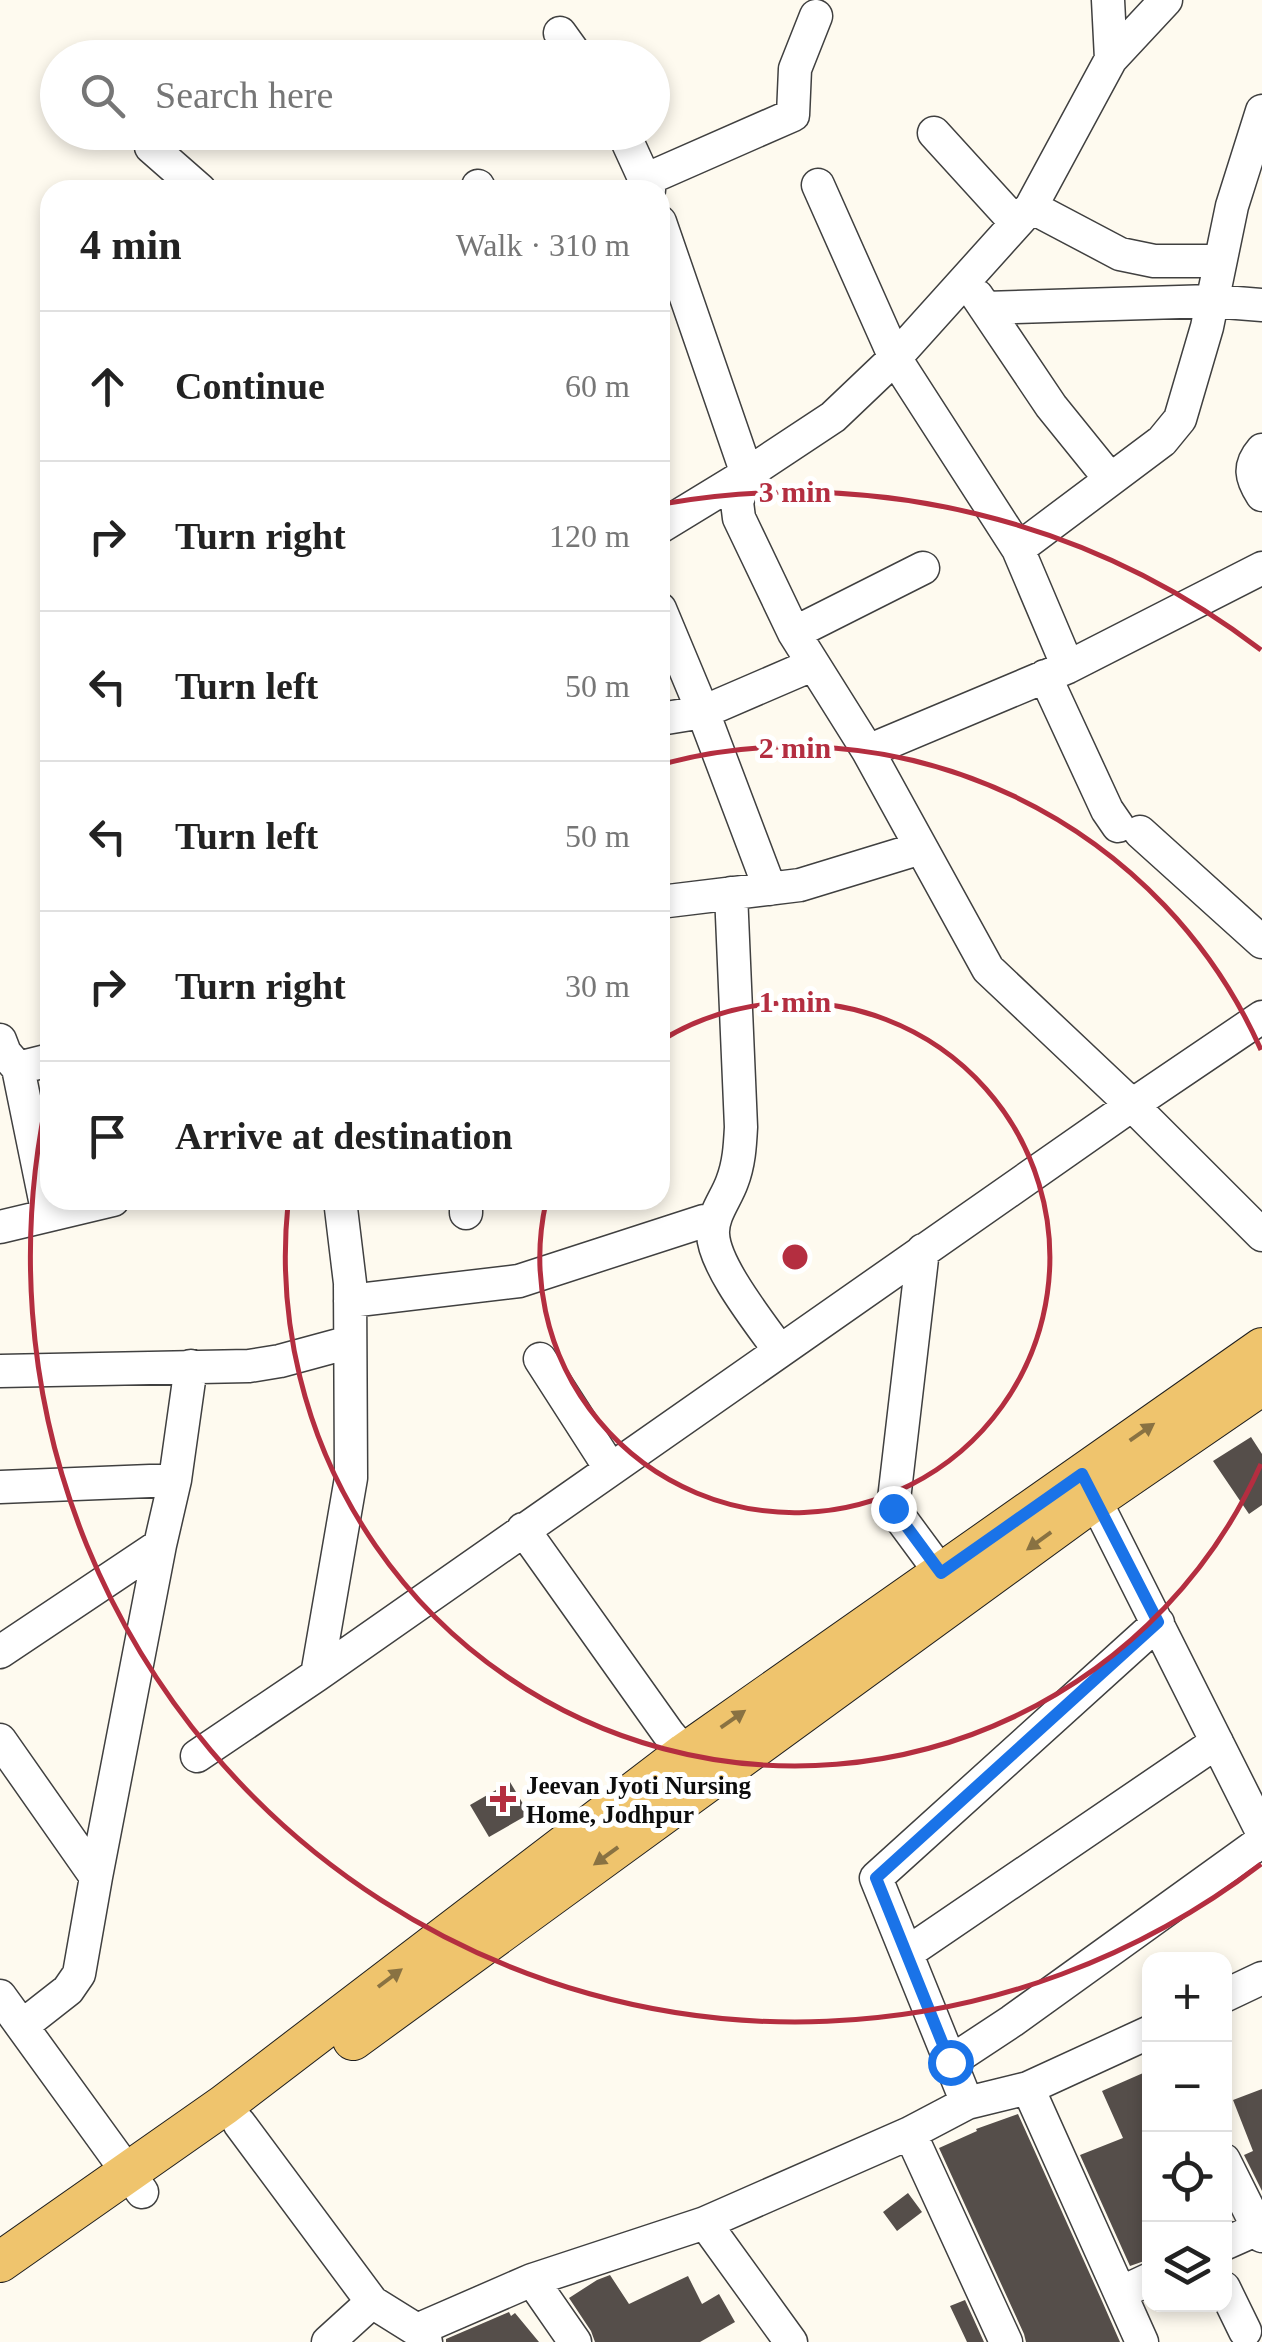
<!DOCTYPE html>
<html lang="en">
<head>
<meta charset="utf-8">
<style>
	body { margin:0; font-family:"Times New Roman",serif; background:#f6f6f6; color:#222 }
	.controls { position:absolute; right:30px; bottom:30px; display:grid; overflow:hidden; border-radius:20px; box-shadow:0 5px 15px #0003 }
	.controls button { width:90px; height:90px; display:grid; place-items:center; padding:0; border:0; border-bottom:2px solid #e0e0e0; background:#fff; color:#222; font:50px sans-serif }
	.stop { position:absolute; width:30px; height:30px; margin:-22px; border:8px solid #1a73e8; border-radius:50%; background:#fff }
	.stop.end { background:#1a73e8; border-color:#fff; box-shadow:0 2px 10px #0008 }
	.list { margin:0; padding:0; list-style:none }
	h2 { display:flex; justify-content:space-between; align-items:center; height:130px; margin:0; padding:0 40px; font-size:42px }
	h2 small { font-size:32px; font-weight:400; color:#767676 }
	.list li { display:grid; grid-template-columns:65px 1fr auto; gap:30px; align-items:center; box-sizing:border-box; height:150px; padding:0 40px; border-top:2px solid #e0e0e0 }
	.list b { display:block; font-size:38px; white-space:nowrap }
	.list em { font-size:32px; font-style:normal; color:#767676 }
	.icon { flex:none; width:55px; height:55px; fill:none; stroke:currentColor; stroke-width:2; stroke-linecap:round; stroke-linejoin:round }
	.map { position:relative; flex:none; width:1262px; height:2342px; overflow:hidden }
	.search { position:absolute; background:#fff; box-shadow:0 5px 15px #0003; left:40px; top:40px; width:630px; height:110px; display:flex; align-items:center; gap:25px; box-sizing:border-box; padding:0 35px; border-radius:55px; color:#767676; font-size:38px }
	.panel { position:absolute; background:#fff; box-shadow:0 5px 15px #0003; left:40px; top:180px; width:630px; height:1030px; border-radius:30px }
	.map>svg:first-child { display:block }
	.building { fill:#554e4a }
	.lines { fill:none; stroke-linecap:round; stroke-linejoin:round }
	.minor-casing { stroke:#404040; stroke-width:35 }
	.major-casing { stroke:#1e1e1e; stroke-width:42 }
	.minor { stroke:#fff; stroke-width:32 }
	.major { stroke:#efc46d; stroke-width:40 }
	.oneway { fill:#897242 }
	.route { stroke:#1a73e8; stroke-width:12 }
	.ring { fill:none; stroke:#b42e40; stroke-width:5 }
	.poi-dot { fill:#b42e40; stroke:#fff; stroke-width:4 }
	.labels { text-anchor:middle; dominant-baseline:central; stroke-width:10; stroke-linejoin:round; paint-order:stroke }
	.poi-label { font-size:25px; font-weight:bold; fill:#0d0d0d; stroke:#fff; text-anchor:start }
	.centre { fill:#b42e40; stroke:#fff; stroke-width:5 }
	.ring-label { font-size:30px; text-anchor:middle; font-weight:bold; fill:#b42e40; stroke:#fff; stroke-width:10; stroke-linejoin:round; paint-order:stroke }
</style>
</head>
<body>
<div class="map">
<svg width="1262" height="2342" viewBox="0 0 1262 2342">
	<rect width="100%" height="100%" fill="#fefaef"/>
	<path class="building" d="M1251,1437L1262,1454V1505L1249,1514L1213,1461Z
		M510,1782L529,1814L489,1837L470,1805Z
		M1150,2070V2259L1130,2266L1080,2155L1123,2138L1102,2091Z
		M1262,2089V2191L1244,2155L1253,2151L1233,2100Z
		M1018,2114L1102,2301L1120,2342H1026L1024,2334L939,2148L977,2131L976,2129Z
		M908,2193L922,2212L897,2231L883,2212Z
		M610,2275L629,2304L688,2276L702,2304L719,2294L735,2322L700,2342H595L591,2331L569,2298L597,2280Z
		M965,2300L984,2342H967L950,2306Z
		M509,2312L511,2316L515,2313L539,2342H446V2339Z"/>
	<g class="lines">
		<g class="minor-casing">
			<path id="minor" d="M1108,0L1111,59
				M560,33L578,58
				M623,132L645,180
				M934,133L1016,223
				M151,147L200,190
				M818,185L895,358L1018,549L1162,441L1180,419L1207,327L1232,206L1262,111
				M478,186L480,190
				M649,190L645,180L793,115L795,69L816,16
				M1031,207L1120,254L1154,261H1220
				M660,222L747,474L737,502L739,518L794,633L868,751L988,969L1132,1105L1262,1235
				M977,296L1051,406L1110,479
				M985,308L1212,301L1262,305
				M1262,450C1248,466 1251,478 1262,495
				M660,527L747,474L833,417L895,358L1031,207L1111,59L1166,0
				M660,609L703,712L770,889
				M794,633L923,568
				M1068,667L1262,568
				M1045,676L1107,810L1118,826
				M660,719L703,712L812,665
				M868,751L1068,667L1018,549
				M1140,832L1262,942
				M731,893L741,1127C740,1146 739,1164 732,1182C726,1199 712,1215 713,1234C714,1266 760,1323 779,1350
				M660,902L800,885L921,848
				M0,1040L5,1053L18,1068
				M466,1200V1213
				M48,1215L18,1068L50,1060
				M0,1227L113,1200
				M923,1250L893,1508L941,1573
				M350,1301L519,1281L704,1221
				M540,1359L610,1468
				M0,1371L249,1366L280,1361L350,1342
				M1084,1478L1262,1832
				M0,1487L175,1480
				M523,1529L668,1733L685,1753
				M0,1652L160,1545
				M317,1675L351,1478L350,1283L340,1200
				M0,1740L96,1877
				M197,1756L317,1675L1132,1105L1262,1017
				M907,1953L1217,1742
				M0,1996L142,2192
				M1224,1996L1262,1978
				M22,2026L68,1990L79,1974L96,1877L160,1545L175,1480L191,1366
				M950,2062L1012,2021L1262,1841
				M1028,2088L1142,2342
				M967,2103L1028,2088L1150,2032
				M239,2123L372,2302L417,2330
				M910,2133L1006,2342
				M1224,2160L1262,2236
				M705,2223L791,2342
				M1224,2244L1262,2227
				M532,2280L705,2223L910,2133L967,2103L876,1878L1158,1623
				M1224,2288L1245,2331
				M1120,2293L1150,2279
				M328,2342L372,2302
				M426,2342L417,2330L532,2280L575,2342"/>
		</g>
		<g class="major-casing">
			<path id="major" d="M353,2040L1096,1499L1262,1385
				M0,2262L224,2105L685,1753L1262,1348"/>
		</g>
		<use href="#minor" class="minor"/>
		<use href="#major" class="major"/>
	</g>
	<defs><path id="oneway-solid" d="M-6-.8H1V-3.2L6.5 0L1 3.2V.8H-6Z" transform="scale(2.5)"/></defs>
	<g class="oneway">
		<use href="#oneway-solid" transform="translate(1142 1432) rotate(-35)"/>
		<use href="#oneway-solid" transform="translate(1039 1541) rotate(144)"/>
		<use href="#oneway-solid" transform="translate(733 1719) rotate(-35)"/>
		<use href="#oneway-solid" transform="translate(606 1856) rotate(144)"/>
		<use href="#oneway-solid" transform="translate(390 1978) rotate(-37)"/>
	</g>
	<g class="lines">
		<path class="route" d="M893,1508L941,1573L1082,1474L1158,1622L876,1878L950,2062"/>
	</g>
	<g class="ring">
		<path d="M662 1040A255 255 0 1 1 546 1202"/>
		<path d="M1261 1464A510 510 0 0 1 288 1204M663 764A510 510 0 0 1 1261 1050"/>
		<path d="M1261 1864A765 765 0 0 1 50 1085M662 504A765 765 0 0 1 1261 650"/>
	</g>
	<path class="poi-dot" d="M498 1784h10v10h10v10h-10v10h-10v-10h-10v-10h10z"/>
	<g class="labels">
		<g class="poi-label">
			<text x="526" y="1785">Jeevan Jyoti Nursing<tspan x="526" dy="29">Home, Jodhpur</tspan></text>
		</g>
	</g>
	<circle cx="795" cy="1257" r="15" class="centre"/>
	<g class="ring-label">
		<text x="795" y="502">3 min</text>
		<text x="795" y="758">2 min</text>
		<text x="795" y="1012">1 min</text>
	</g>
</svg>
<div class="controls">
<button>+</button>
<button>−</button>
<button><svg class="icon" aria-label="locate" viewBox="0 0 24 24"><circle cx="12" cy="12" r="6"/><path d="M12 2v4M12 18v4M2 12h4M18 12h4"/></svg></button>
<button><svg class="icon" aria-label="layers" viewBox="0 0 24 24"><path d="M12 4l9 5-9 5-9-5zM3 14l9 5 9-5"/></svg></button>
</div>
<div class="stop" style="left:950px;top:2062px"></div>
<div class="stop end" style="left:893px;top:1508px"></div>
<div class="search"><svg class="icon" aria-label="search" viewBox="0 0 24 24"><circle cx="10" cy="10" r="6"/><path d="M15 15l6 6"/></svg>Search here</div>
<section class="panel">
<h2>4 min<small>Walk · 310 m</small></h2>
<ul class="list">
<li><svg class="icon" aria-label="ahead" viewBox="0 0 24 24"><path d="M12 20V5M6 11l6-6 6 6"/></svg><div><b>Continue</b></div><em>60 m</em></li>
<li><svg class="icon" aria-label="right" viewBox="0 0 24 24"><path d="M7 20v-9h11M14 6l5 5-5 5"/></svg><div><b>Turn right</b></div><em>120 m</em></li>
<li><svg class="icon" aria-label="left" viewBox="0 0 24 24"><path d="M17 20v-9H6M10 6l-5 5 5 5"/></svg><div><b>Turn left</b></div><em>50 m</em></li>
<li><svg class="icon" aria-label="left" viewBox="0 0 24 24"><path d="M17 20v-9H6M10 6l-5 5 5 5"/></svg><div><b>Turn left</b></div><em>50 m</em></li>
<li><svg class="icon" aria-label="right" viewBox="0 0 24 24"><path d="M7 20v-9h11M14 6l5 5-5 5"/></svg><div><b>Turn right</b></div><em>30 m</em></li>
<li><svg class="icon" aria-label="arrive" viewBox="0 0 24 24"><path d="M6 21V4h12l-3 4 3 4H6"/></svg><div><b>Arrive at destination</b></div></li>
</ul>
</section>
</div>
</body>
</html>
